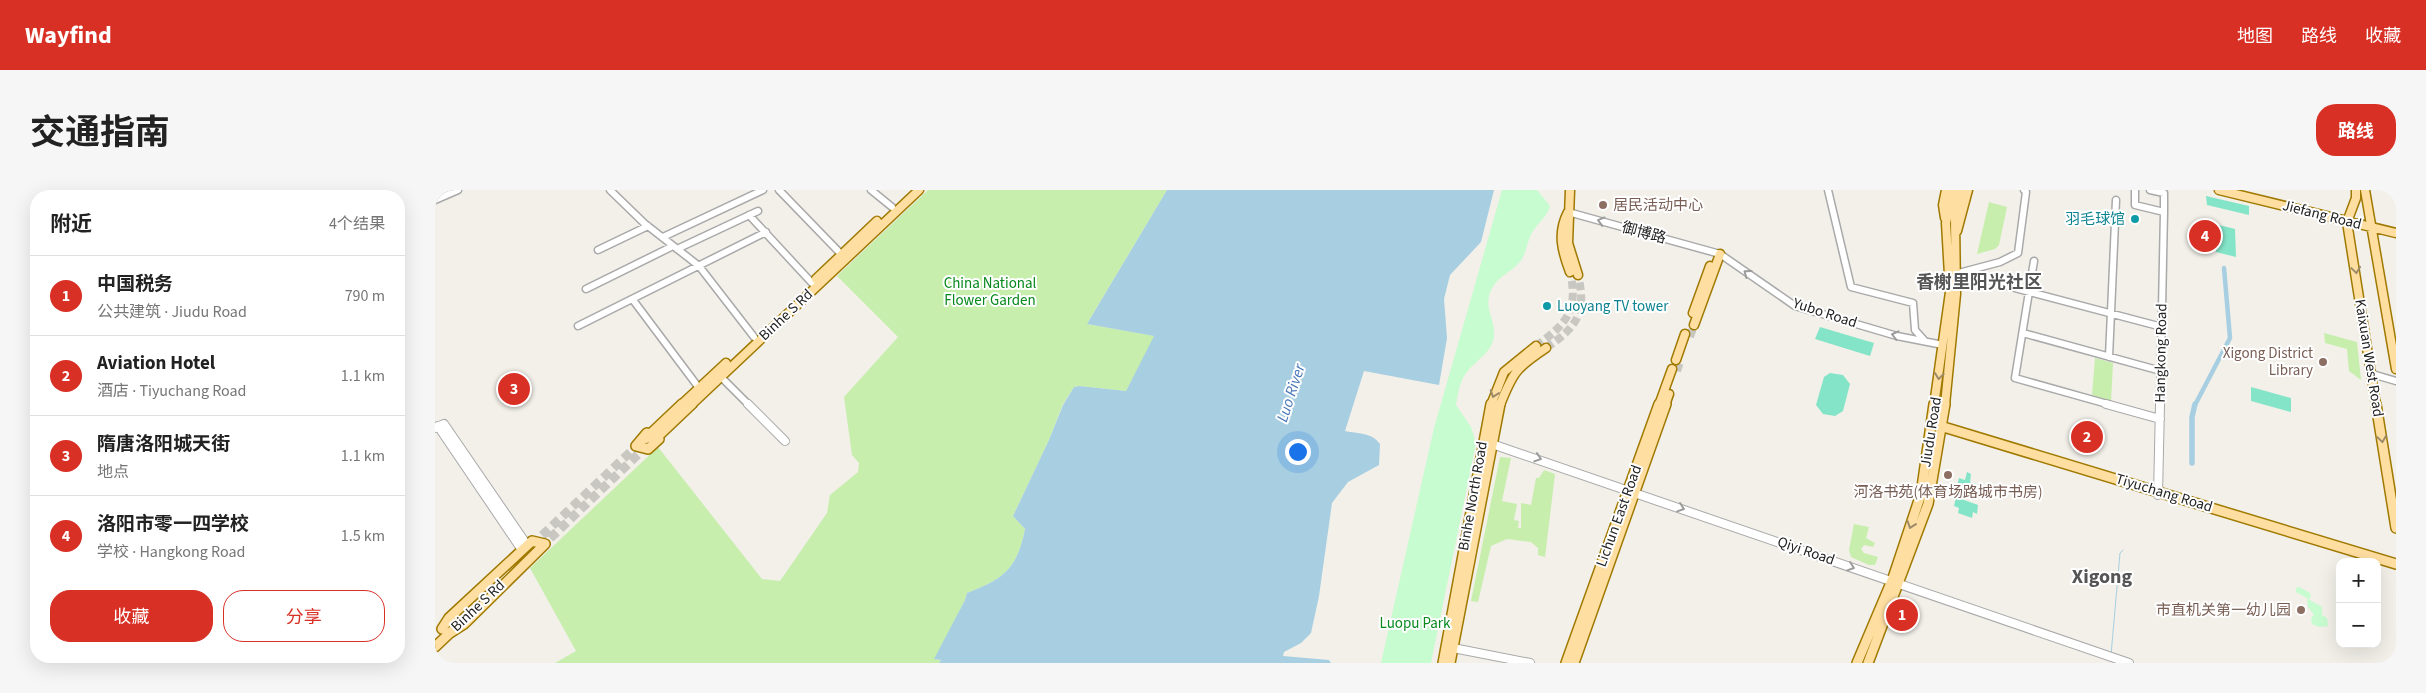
<!DOCTYPE html>
<html lang="zh">
<head>
<meta charset="utf-8">
<style>
	body { margin:0; font-family:"Source Sans 3","Noto Sans SC",sans-serif; background:#f6f6f6; color:#222 }
	.controls { position:absolute; right:15px; bottom:15px; display:grid; overflow:hidden; border-radius:10px; box-shadow:0 5px 20px #0002 }
	.controls button { width:45px; height:45px; display:grid; place-items:center; padding:0; border:0; border-bottom:1px solid #e0e0e0; background:#fff; color:#222; font:25px sans-serif }
	.you { position:absolute; left:862px; top:261px; width:18px; height:18px; margin:-12px; border:4px solid #fff; border-radius:50%; background:#1a73e8; box-shadow:0 0 0 8px #1a73e833 }
	.badge { display:grid; place-items:center; width:32px; height:32px; border-radius:50%; background:#d93025; color:#fff; font-size:16px; font-weight:700 }
	.pin { position:absolute; translate:-50% -50%; border:2px solid #fff; box-shadow:0 1px 5px #0006 }
	.list { margin:0; padding:0; list-style:none }
	h2 { display:flex; justify-content:space-between; align-items:center; height:65px; margin:0; padding:0 20px; font-size:21px }
	h2 small { font-size:16px; font-weight:400; color:#767676 }
	.list li { display:grid; grid-template-columns:32px 1fr auto; gap:15px; align-items:center; box-sizing:border-box; height:80px; padding:0 20px; border-top:1px solid #e0e0e0 }
	.list b { display:block; font-size:19px; white-space:nowrap }
	.list p { margin:0; font-size:16px; white-space:nowrap; color:#767676 }
	.list em { font-size:16px; font-style:normal; color:#767676 }
	.actions { display:flex; gap:10px; padding:15px 20px }
	.actions a { flex:1; padding:11px 0; border:1px solid #d93025; border-radius:20px; text-align:center; font-size:18px; color:#d93025 }
	.actions .main { background:#d93025; color:#fff }
	.map { position:relative; flex:none; width:1961px; height:473px; overflow:hidden; border-radius:20px }
	header { display:flex; align-items:center; gap:30px; box-sizing:border-box; height:70px; padding:0 25px; background:#d93025; color:#fff }
	header strong { font-size:24px }
	nav { display:flex; gap:28px; margin-inline-start:auto; font-size:18px }
	.intro { display:flex; align-items:center; justify-content:space-between; box-sizing:border-box; height:120px; padding:0 30px }
	h1 { margin:0; font-size:35px }
	.button { padding:12px 22px; border-radius:20px; background:#d93025; color:#fff; font-size:18px; font-weight:700 }
	main { display:flex; gap:30px; padding:0 30px }
	aside { flex:1; background:#fff; border-radius:20px; box-shadow:0 5px 20px #0002 }
	.map>svg:first-child { display:block }
	.grass { fill:#c7eead }
	.park { fill:#c6fccf }
	.pitch { fill:#84e4c7 }
	.water { fill:#a7cfe1 }
	.lines { fill:none; stroke-linecap:round; stroke-linejoin:round }
	.stream { stroke:#a7cfe1; stroke-width:1 }
	.canal-far1 { stroke:#a7cfe1; stroke-width:4.5 }
	.canal { stroke:#a7cfe1; stroke-width:5.5 }
	.major-tunnel-far1 { stroke:#c8c7c1; stroke-width:8; stroke-dasharray:8 4; stroke-linecap:butt }
	.major-tunnel { stroke:#c8c7c1; stroke-width:9; stroke-dasharray:9 5; stroke-linecap:butt }
	.minor-far1-casing { stroke:#a9a9a9; stroke-width:9 }
	.minor-casing { stroke:#a9a9a9; stroke-width:10 }
	.major-far1-casing { stroke:#a07900; stroke-width:11 }
	.major-casing { stroke:#a07900; stroke-width:12 }
	.minor-far1 { stroke:#fff; stroke-width:6 }
	.minor { stroke:#fff; stroke-width:8 }
	.major-far1 { stroke:#ffdfa1; stroke-width:8 }
	.major { stroke:#ffdfa1; stroke-width:9 }
	.oneway { stroke:#9c9c9c }
	.oneway2 { stroke:#9c8a68 }
	.education-dot { fill:#8d6e63; stroke:#fff; stroke-width:2 }
	.culture-dot { fill:#0f9aa8; stroke:#fff; stroke-width:2 }
	.labels { text-anchor:middle; dominant-baseline:central; stroke-width:4; stroke-linejoin:round; paint-order:stroke }
	.education-label { font-size:15px; fill:#785e54; stroke:#fff; text-anchor:end }
	.street-label { font-size:15px; fill:#222; stroke:#fff }
	.culture-label { font-size:15px; fill:#0d838f; stroke:#fff; text-anchor:end }
	.park-label { font-size:15px; fill:#07891d; stroke:#fff }
	.water-label { font-size:16px; font-style:italic; fill:#4876b8; stroke:#fff }
	.quarter-label { font-size:18px; font-weight:bold; fill:#555; stroke:#fff }
	.district-label { font-size:20px; font-weight:bold; fill:#555; stroke:#fff }
</style>
</head>
<body>
<header>
<strong>Wayfind</strong>
<nav><a>地图</a><a>路线</a><a>收藏</a></nav>
</header>
<div class="intro"><h1>交通指南</h1><a class="button">路线</a></div>
<main>
<aside>
<h2>附近<small>4个结果</small></h2>
<ul class="list">
<li><span class="badge">1</span><div><b>中国税务</b><p>公共建筑 · Jiudu Road</p></div><em>790 m</em></li>
<li><span class="badge">2</span><div><b>Aviation Hotel</b><p>酒店 · Tiyuchang Road</p></div><em>1.1 km</em></li>
<li><span class="badge">3</span><div><b>隋唐洛阳城天街</b><p>地点</p></div><em>1.1 km</em></li>
<li><span class="badge">4</span><div><b>洛阳市零一四学校</b><p>学校 · Hangkong Road</p></div><em>1.5 km</em></li>
</ul>
<div class="actions"><a class="main">收藏</a><a>分享</a></div>
</aside>
<div class="map">
<svg width="1961" height="473" viewBox="0 0 1961 473">
	<rect width="100%" height="100%" fill="#f2f0e9"/>
	<path class="grass" d="M493,0H732L652,134L720,146L691,201L644,196L639,197L628,214L614,250L578,326L590,339C582,379 569,389 532,403L530,410L500,469L506,470L504,473H120L141,461L95,378L223,257L327,389L345,391L392,323L395,305L423,282L424,273L417,265L409,207L463,147L402,86Z
		M1554,12L1572,17L1564,55L1560,59L1542,64Z
		M1889,143L1922,152L1926,190L1914,181L1912,159L1890,153Z
		M1660,168L1678,173L1676,211L1657,205Z
		M1065,267L1076,268L1067,311L1082,314L1079,330L1084,331L1083,338H1086V313L1096,315L1101,288H1104L1109,280L1120,284L1110,367L1103,365V358L1096,352L1072,349L1056,356L1043,412L1036,411Z
		M1419,334L1434,337L1431,348L1440,353L1438,357L1429,355L1426,359L1429,363L1443,367L1440,375H1434L1416,367L1414,360Z"/>
	<path class="park" d="M1067,0H1102L1115,16C1112,27 1104,32 1098,41C1091,52 1092,66 1082,75C1075,82 1064,87 1059,95C1044,118 1064,130 1058,151C1054,164 1039,172 1031,183C1024,193 1023,204 1021,215L1036,237L1041,253L996,473H946L999,238Z
		M1864,397L1875,403L1876,407L1873,409L1887,417V425L1892,428L1893,436L1884,437L1877,434L1876,428L1879,425L1873,417L1872,408L1861,402V398Z"/>
	<path class="pitch" d="M1771,6L1814,16V25L1772,15Z
		M1780,34L1800,39L1801,67L1781,62Z
		M1385,137L1439,153L1435,166L1380,149Z
		M1395,183L1408,185L1415,194L1408,221L1400,226L1388,224L1381,215L1389,187Z
		M1816,197L1856,208V222L1816,211Z
		M1532,282L1536,284L1535,292L1547,296L1545,304L1522,296L1524,288L1530,290Z
		M1521,307L1543,315L1542,324L1538,322L1537,328L1523,323L1524,318L1519,316Z"/>
	<path class="water" d="M732,0H1059L1046,52L1015,85L1009,109L1012,148L1004,195L929,181L910,241C924,244 936,242 945,254L944,275L913,292L897,313L884,406L876,443L866,453L849,462L848,466L894,470L896,473H504L506,470L499,469L530,410L532,403C569,389 582,379 590,339L578,326L614,250L628,215L639,197L644,196L691,201L719,146L652,134Z"/>
	<g class="lines">
		<path class="stream" d="M1676,465L1685,363L1688,360"/>
		<path class="canal-far1" d="M1760,215L1795,148L1789,78"/>
		<path class="canal" d="M1757,273V227L1760,214"/>
		<path class="major-tunnel-far1" d="M1255,147L1259,135
			M1101,156C1131,134 1144,121 1135,82
			M1111,158C1142,137 1152,123 1143,85
			M1242,181L1245,172"/>
		<path class="major-tunnel" d="M97,355L206,252
			M105,358L213,255"/>
		<g class="minor-far1-casing">
			<path id="minor-far1" d="M175,0L209,33L264,76L319,147
				M344,0L406,64
				M436,0L457,17
				M1393,0L1416,97L1478,113L1480,140L1489,150
				M1700,0V15L1729,22V3L1715,0
				M0,10L23,0
				M1133,22L1285,64L1360,116L1462,146L1508,155
				M314,25L377,93
				M228,47L328,0
				M242,59L323,21
				M163,60L213,36
				M1599,71L1580,188L1676,215
				M1520,84L1565,72L1583,63L1591,2L1589,0
				M1561,93L1727,137
				M151,99L238,56
				M198,110L264,198
				M143,136L331,42
				M1588,143L1726,181
				M1674,167L1681,10
				M1937,184L1961,191
				M285,186L314,215
				M1725,215L1729,22"/>
		</g>
		<g class="minor-casing">
			<path id="minor" d="M313,214L350,251
				M1671,214L1725,229
				M3,236L87,360
				M0,238L9,234L92,355
				M1054,253L1694,473
				M1723,305L1725,214
				M1013,457L1095,473"/>
		</g>
		<g class="major-far1-casing">
			<path id="major-far1" d="M1135,0L1133,53L1143,85
				M1784,0L1961,43
				M1921,0V8L1912,32L1941,215
				M1930,0L1961,179
				M1133,22C1122,43 1127,61 1135,82
				M1510,28L1508,15L1511,0
				M1522,41L1533,0
				M381,89L442,31
				M1258,123L1275,76
				M1259,135L1285,64
				M1241,170L1250,144
				M246,215L291,173
				M256,215L484,0
				M1056,215L1069,182L1101,156
				M1065,215C1078,182 1081,178 1111,158
				M1224,215L1237,179
				M1230,215L1234,204
				M1499,215L1515,102L1511,33L1518,0
				M1510,215L1521,104L1520,29L1525,0"/>
		</g>
		<g class="major-casing">
			<path id="major" d="M1941,214L1961,338
				M1502,235L1961,374
				M212,243L201,256L213,259L224,249
				M210,249L247,214
				M218,251L257,214
				M7,439L14,428L97,351L110,354L29,434L15,443
				M0,457L18,440
				M1008,473L1056,214
				M1015,473L1065,214
				M1131,473L1224,214
				M1139,473L1231,214
				M1422,473L1458,388L1486,304L1499,214
				M1433,473L1493,314L1510,214"/>
		</g>
		<use href="#minor-far1" class="minor-far1"/>
		<use href="#minor" class="minor"/>
		<use href="#major-far1" class="major-far1"/>
		<use href="#major" class="major"/>
	</g>
	<defs><path id="oneway-chevron" d="M-2-3.5L2.5 0L-2 3.5" fill="none" stroke-width="1.6" stroke-linecap="round" stroke-linejoin="round" transform="scale(1.25)"/></defs>
	<g class="oneway">
		<use href="#oneway-chevron" transform="translate(1166 31) rotate(-165)"/>
		<use href="#oneway-chevron" transform="translate(1312 83) rotate(-144)"/>
		<use href="#oneway-chevron" transform="translate(1460 145) rotate(-166)"/>
		<use href="#oneway-chevron" transform="translate(1103 268) rotate(18)"/>
		<use href="#oneway-chevron" transform="translate(1246 318) rotate(19)"/>
		<use href="#oneway-chevron" transform="translate(1416 377) rotate(19)"/>
	</g>
	<g class="oneway2">
		<use href="#oneway-chevron" transform="translate(1921 80) rotate(82)"/>
		<use href="#oneway-chevron" transform="translate(1504 186) rotate(97)"/>
		<use href="#oneway-chevron" transform="translate(1059 204) rotate(110)"/>
		<use href="#oneway-chevron" transform="translate(1947 249) rotate(82)"/>
		<use href="#oneway-chevron" transform="translate(1476 335) rotate(109)"/>
	</g>
	<g class="education-dot">
		<circle cx="1168" cy="15" r="5"/>
		<circle cx="1888" cy="172" r="5"/>
		<circle cx="1513" cy="285" r="5"/>
		<circle cx="1866" cy="420" r="5"/>
	</g>
	<g class="culture-dot">
		<circle cx="1700" cy="29" r="5"/>
		<circle cx="1112" cy="116" r="5"/>
	</g>
	<g class="labels">
		<g class="education-label">
			<text x="1178" y="15" text-anchor="start">居民活动中心</text>
			<text x="1878" y="163">Xigong District<tspan x="1878" dy="17">Library</tspan></text>
			<text x="1513" y="302" text-anchor="middle">河洛书苑(体育场路城市书房)</text>
			<text x="1856" y="420">市直机关第一幼儿园</text>
		</g>
		<g class="street-label">
			<text transform="translate(1887 25) rotate(14)">Jiefang Road</text>
			<text transform="translate(1209 43) rotate(15)">御博路</text>
			<text transform="translate(1390 123) rotate(18)">Yubo Road</text>
			<text transform="translate(351 125) rotate(-43)">Binhe S Rd</text>
			<text transform="translate(1726 163) rotate(-89)">Hangkong Road</text>
			<text transform="translate(1934 168) rotate(81)">Kaixuan West Road</text>
			<text transform="translate(1496 242) rotate(-81)">Jiudu Road</text>
			<text transform="translate(1729 303) rotate(17)">Tiyuchang Road</text>
			<text transform="translate(1038 306) rotate(-80)">Binhe North Road</text>
			<text transform="translate(1184 326) rotate(-70)">Lichun East Road</text>
			<text transform="translate(1371 361) rotate(19)">Qiyi Road</text>
			<text transform="translate(43 416) rotate(-43)">Binhe S Rd</text>
		</g>
		<g class="culture-label">
			<text x="1690" y="29">羽毛球馆</text>
			<text x="1122" y="116" text-anchor="start">Luoyang TV tower</text>
		</g>
		<g class="park-label">
			<text x="555" y="93">China National<tspan x="555" dy="17">Flower Garden</tspan></text>
			<text x="980" y="433">Luopu Park</text>
		</g>
		<g class="water-label">
			<text transform="translate(856 203) rotate(-72)">Luo River</text>
		</g>
		<g class="quarter-label">
			<text x="1544" y="92">香榭里阳光社区</text>
		</g>
		<g class="district-label">
			<text x="1667" y="387">Xigong</text>
		</g>
	</g>
</svg>
<div class="controls">
<button>+</button>
<button>−</button>
</div>
<div class="you"></div>
<div class="pin badge" style="left:1467px;top:425px">1</div>
<div class="pin badge" style="left:1652px;top:247px">2</div>
<div class="pin badge" style="left:79px;top:199px">3</div>
<div class="pin badge" style="left:1770px;top:46px">4</div>
</div>
</main>
</body>
</html>
